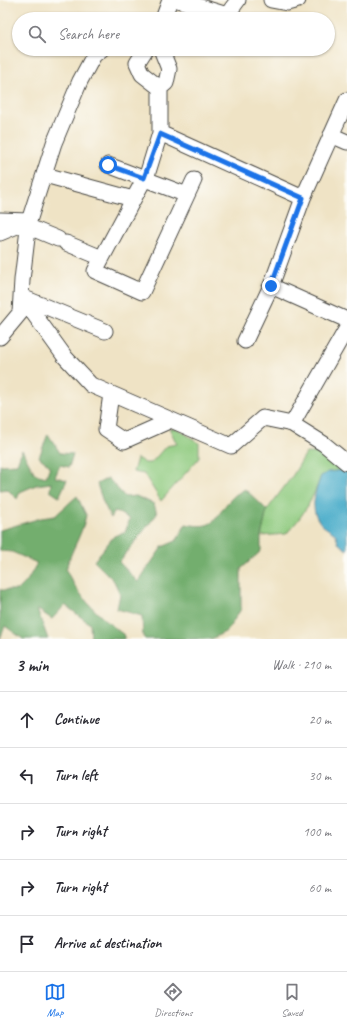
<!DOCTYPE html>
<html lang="en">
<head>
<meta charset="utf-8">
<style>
	body { margin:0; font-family:Caveat,sans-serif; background:#f2f2f3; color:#2b2b33 }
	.stop { position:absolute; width:12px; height:12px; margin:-9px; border:3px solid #1a73e8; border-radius:50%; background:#fff }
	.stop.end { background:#1a73e8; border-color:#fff; box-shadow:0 1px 4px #0008 }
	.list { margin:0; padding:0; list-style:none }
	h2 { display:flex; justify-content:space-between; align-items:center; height:52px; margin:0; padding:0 16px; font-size:17px }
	h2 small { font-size:13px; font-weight:400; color:#7c7c81 }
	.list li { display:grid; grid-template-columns:26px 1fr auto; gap:12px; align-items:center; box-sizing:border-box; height:56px; padding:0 16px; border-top:1px solid #e1e1e2 }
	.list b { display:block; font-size:15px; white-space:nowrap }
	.list em { font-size:13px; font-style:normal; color:#7c7c81 }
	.icon { flex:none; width:22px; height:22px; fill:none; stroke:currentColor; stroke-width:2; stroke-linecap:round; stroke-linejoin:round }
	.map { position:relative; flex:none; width:347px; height:639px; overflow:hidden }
	.search { position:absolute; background:#fff; box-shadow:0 1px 3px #0004; left:12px; right:12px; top:12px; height:44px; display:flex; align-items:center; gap:10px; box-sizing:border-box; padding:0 14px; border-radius:22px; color:#7c7c81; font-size:15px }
	.sheet { height:332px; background:#fff }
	nav { display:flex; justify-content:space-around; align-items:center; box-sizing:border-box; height:56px; border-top:1px solid #e1e1e2; background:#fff; font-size:11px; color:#7c7c81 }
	nav a { display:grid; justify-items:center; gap:2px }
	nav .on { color:#1a73e8 }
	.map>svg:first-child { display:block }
	.green { fill:#8fca7f; stroke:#5d7a55 }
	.forest { fill:#73ae6e; stroke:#4f6c4c }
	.water { fill:#4badca; stroke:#3b6c7a }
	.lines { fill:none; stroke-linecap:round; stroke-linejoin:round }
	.minor-casing { stroke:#484742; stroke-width:17 }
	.minor { stroke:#fff; stroke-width:15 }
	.route { stroke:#1a73e8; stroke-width:5 }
</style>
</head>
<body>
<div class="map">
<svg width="347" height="639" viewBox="0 0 347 639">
	<rect width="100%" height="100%" fill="#fdfcf7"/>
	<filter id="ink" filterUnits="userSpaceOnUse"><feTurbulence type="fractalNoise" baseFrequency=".025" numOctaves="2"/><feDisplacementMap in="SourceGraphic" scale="8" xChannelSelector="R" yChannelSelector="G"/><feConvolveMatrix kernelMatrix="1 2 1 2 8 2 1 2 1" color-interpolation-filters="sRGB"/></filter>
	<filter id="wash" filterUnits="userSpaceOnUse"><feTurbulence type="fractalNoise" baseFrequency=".012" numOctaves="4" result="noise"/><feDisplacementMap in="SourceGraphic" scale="16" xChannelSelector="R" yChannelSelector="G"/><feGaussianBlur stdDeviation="0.9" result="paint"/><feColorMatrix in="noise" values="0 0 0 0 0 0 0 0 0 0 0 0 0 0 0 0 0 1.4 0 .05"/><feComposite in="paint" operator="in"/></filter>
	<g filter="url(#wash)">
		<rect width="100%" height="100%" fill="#efe3c5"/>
		<path class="green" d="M169,428L178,429L199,443V458L161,501L144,474L133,472L137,458L145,463H151L166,446L177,444Z
			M306,453H324L344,470L328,472L321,476C312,501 304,515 286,534L261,536L267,510L293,475Z"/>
		<path class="forest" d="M48,434L60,453L73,454L69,467L60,465L55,477L67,480L59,497L50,491L51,483L36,485L20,492L17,499L7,489L0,490V465L17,464L22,450L35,474L46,477L50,466L39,457Z
			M108,478L125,497L136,496L154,504L157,514L119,562L138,582L162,547L176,541L186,524C219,531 214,515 232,498C235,494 241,492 245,489L267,510L261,536V551L241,569V609L227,631L211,639H145L143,637L142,616L117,609L120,594L114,581L94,561L114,536L125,532L130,519L115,511L111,518L103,502L97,484Z
			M77,496L86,515C82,536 71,549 66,570C81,600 98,615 124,635V639H91L90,624L65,605L52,619L37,609L48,639H23L5,626L0,639V590H18L27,581L37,563L12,552L0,551V530L41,518L55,516Z"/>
		<path class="water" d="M344,470L347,471V550L338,543L336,535C331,530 322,527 319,521C309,507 316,490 321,476L328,472Z"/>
	</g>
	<g filter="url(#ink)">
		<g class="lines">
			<g class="minor-casing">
				<path id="minor" d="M178,0L227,15L238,0
					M271,0L287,3L298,0
					M163,19L170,0
					M146,49L137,63L142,74L160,88L166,83L169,69L161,49
					M160,88V133L303,198L271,286L347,320
					M160,133L148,172L95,271L142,292L194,180
					M331,135L347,142
					M108,165L187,195
					M45,175L133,199
					M303,198L347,100
					M0,220L29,221L22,280L20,313L0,337
					M29,227L58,239
					M0,233L29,221L54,143L80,81L94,55L102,49
					M66,243L102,258
					M21,296L65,357L91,385L231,446L263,418L292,424L347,328
					M22,297L105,331
					M245,341L271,286
					M111,394L106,429L124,441L169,421
					M292,424L324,444L347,463"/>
			</g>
			<use href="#minor" class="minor"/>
		</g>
	</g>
	<g class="lines" filter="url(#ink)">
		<path class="route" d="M108,165L144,178L160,134L303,198L271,286"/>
	</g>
</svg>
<div class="stop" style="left:108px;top:165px"></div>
<div class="stop end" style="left:271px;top:286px"></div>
<div class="search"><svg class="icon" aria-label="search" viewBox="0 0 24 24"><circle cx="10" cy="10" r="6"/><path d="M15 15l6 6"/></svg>Search here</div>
</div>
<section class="sheet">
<h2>3 min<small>Walk · 210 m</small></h2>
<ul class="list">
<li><svg class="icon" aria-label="ahead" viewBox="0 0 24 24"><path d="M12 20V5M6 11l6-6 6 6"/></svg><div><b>Continue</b></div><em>20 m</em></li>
<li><svg class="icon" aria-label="left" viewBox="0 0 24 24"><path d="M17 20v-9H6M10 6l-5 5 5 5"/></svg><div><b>Turn left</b></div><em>30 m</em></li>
<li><svg class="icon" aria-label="right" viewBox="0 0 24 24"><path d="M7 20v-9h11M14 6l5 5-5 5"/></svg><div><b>Turn right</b></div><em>100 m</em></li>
<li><svg class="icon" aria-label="right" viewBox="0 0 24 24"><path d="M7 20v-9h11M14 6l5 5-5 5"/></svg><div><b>Turn right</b></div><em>60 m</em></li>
<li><svg class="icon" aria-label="arrive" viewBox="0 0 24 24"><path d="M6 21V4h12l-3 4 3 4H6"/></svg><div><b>Arrive at destination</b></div></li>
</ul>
</section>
<nav>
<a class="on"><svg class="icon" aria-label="map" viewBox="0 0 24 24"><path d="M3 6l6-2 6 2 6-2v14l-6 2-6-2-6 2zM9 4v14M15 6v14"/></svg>Map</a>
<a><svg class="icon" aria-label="directions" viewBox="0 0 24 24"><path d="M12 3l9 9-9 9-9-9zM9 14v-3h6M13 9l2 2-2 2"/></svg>Directions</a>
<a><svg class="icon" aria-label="saved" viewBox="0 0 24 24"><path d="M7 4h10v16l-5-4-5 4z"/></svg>Saved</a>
</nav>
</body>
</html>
